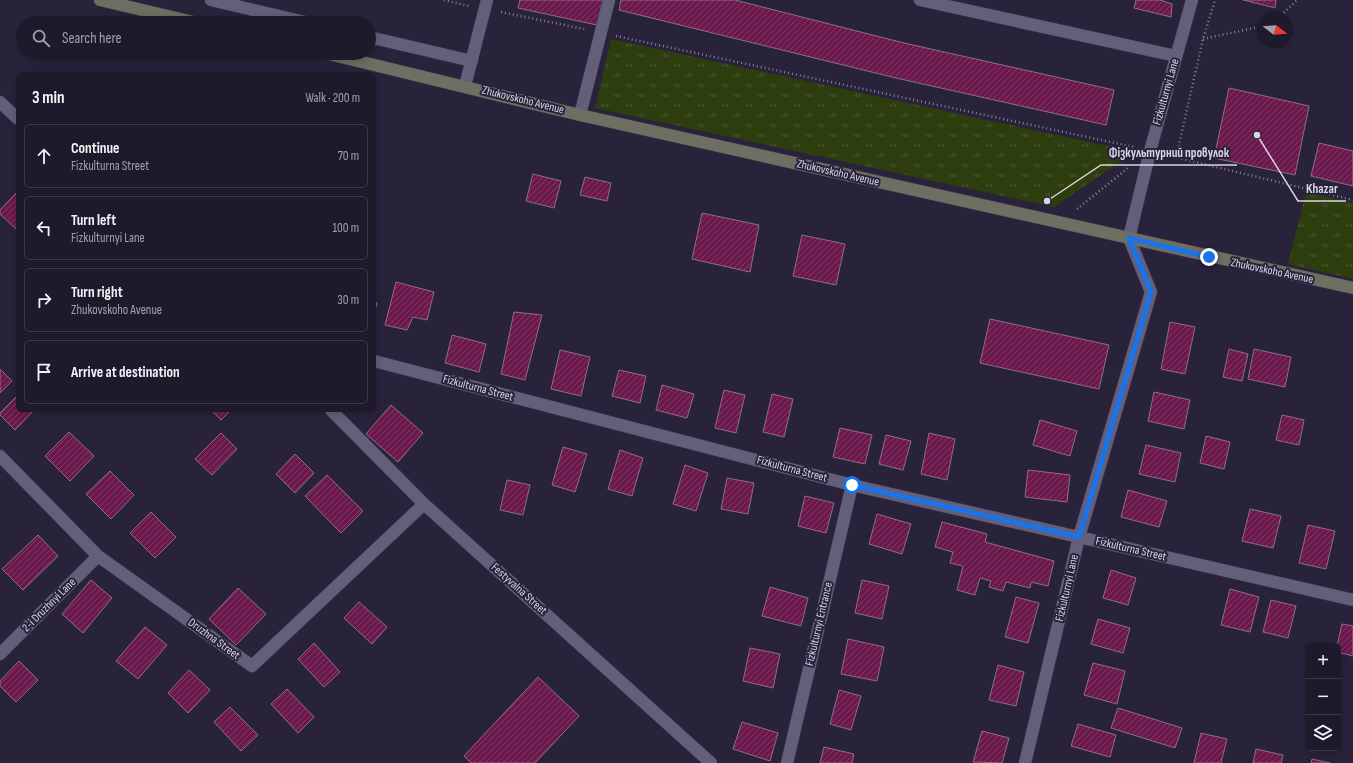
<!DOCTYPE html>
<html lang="en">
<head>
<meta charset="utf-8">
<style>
	body { margin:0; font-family:"Sofia Sans Condensed",sans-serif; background:#262334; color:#f1f3f6 }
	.controls { position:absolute; right:12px; bottom:12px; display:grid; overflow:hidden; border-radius:6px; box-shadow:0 2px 10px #0003 }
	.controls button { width:36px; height:36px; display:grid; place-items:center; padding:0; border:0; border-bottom:1px solid #3c3848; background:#1e1a2c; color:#f1f3f6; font:20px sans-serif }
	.compass { position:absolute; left:1257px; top:12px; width:36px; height:36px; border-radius:50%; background:#1e1a2c; box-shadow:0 2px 10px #0003; rotate:107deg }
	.stop { position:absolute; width:12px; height:12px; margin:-9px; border:3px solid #1a73e8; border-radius:50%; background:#fff }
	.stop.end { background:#1a73e8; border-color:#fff; box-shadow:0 1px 4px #0008 }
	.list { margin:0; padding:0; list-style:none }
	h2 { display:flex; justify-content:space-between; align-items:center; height:52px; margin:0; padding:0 16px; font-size:17px }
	h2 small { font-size:13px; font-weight:400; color:#a1a1a9 }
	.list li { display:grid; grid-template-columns:26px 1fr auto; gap:12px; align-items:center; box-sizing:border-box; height:64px; margin:0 8px 8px; padding:0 8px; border:1px solid #3c3848; border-radius:6px }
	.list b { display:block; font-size:15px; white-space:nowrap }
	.list p { margin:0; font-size:13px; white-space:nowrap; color:#a1a1a9 }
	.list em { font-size:13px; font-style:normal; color:#a1a1a9 }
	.icon { flex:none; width:22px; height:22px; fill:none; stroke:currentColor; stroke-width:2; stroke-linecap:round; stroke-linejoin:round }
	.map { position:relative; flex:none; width:1353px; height:763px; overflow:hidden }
	.search { position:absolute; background:#1e1a2c; box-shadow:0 2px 10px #0003; left:16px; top:16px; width:360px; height:44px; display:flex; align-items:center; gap:10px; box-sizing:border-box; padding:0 14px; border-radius:22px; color:#a1a1a9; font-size:15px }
	.panel { position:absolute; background:#1e1a2c; box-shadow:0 2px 10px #0003; left:16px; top:72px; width:360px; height:340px; border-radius:6px }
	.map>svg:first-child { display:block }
	.park { fill:url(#park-tufts) }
	.building { fill:url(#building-hatch); stroke:#8e6f7f }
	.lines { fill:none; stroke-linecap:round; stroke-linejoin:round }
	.lane-casing { stroke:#454055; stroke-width:13 }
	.street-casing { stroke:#454055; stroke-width:13 }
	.secondary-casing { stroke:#454055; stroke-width:13 }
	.path { stroke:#858196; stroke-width:2.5; stroke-dasharray:1 3; stroke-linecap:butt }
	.lane { stroke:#635f7b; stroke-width:12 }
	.street { stroke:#635f7b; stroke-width:12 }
	.secondary { stroke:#6e6e62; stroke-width:12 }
	.route { stroke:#1a73e8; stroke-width:5 }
	.labels { text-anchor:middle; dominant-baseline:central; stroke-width:4; stroke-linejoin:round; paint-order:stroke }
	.street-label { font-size:12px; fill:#d8d5e6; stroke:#28233b }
	.leader { fill:none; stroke:#d8d5e6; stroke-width:1.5 }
	.callout-dot { fill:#d8d5e6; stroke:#28233b; stroke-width:1.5 }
	.callout-label { font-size:13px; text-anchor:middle; font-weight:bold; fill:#d8d5e6; stroke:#28233b; stroke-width:4; stroke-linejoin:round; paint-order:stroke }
</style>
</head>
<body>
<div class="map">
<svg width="1353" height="763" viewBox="0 0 1353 763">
	<defs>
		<pattern id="park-tufts" width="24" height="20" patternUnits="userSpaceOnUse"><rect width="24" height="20" fill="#2d3d0e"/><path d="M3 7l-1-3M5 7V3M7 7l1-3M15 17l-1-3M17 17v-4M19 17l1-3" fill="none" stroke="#4b5831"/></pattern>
		<pattern id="building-hatch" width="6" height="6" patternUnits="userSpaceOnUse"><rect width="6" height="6" fill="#6b194d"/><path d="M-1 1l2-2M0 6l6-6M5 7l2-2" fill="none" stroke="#7f3a67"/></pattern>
	</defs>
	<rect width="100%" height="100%" fill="#28233b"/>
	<path class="park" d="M611,39L1135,152L1054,207L595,108Z
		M1306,192L1353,203V279L1288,264Z"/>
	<path class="building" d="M520,0H603L597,25L518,8Z
		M621,0H735L904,43L1114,90L1106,125L896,78L619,10Z
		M1136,0H1160L1172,4L1171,17L1134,8Z
		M1243,0H1276L1275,8Z
		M1229,88L1309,106L1295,175L1214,158Z
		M1319,143L1353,151V186L1311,176Z
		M533,174L561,181L554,208L526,201Z
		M585,177L611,183L607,201L580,195Z
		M18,191V227L16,229L0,214V210Z
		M702,213L759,225L750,272L692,259Z
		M802,235L845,244L836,285L793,276Z
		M396,282L434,292L427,320L413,317L407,330L385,325Z
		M374,302L377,303L374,314Z
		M514,312L542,315L525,380L501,374Z
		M990,319L1109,345L1099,389L980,363Z
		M1170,322L1195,327L1185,374L1161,369Z
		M452,335L486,344L479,372L445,363Z
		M1229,349L1248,354L1242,381L1223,377Z
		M1254,349L1291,357L1285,387L1248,379Z
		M560,350L590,357L581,396L551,389Z
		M0,369L12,381L0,393Z
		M619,370L646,376L640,403L612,396Z
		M662,385L694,394L687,418L656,410Z
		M724,390L745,395L736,433L715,428Z
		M1154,392L1190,400L1184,429L1148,421Z
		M772,394L793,399L784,437L763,432Z
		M18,395V410H34L15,430L0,415V413Z
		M391,405L423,433L398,462L366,434Z
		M211,410H231L221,420Z
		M1282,415L1304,420L1299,445L1276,440Z
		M1040,420L1077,431L1070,456L1033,445Z
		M840,428L872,435L865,464L833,457Z
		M69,432L94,456L70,481L45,456Z
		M221,433L237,449L212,475L195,459Z
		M929,433L955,439L947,480L921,474Z
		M886,435L911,441L903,470L879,464Z
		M1206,436L1230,442L1224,469L1200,463Z
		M1146,445L1181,453L1175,482L1139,474Z
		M563,447L587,454L575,492L552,485Z
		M620,450L643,458L632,496L608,489Z
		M295,454L314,473L295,493L276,474Z
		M685,465L708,473L696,511L673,504Z
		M1028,470L1070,475L1067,502L1025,497Z
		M110,471L134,495L111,519L86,494Z
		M327,475L363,511L341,533L305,496Z
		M727,478L754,483L748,514L721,509Z
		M507,480L530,485L523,515L500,510Z
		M1128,490L1167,501L1159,527L1121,517Z
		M805,496L834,503L826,533L798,526Z
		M1250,509L1281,516L1273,548L1242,541Z
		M151,512L176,537L155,558L130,533Z
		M877,514L911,524L902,554L869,544Z
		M942,522L987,534L985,542L1054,561L1048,586L1031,582L1030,588L1006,582L1003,591L989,587L991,581L980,578L975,595L957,590L963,566L950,563L953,552L935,547Z
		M1308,525L1335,531L1326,569L1299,563Z
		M38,535L58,556L23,590L2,569Z
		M1111,570L1136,578L1128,605L1103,598Z
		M91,580L112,598L83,633L62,614Z
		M862,580L889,586L882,619L855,613Z
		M770,587L808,598L801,626L762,616Z
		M238,588L266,614L236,645L209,619Z
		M1230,589L1259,597L1250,632L1221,625Z
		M1016,597L1039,603L1028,643L1005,637Z
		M1271,600L1296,606L1288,638L1263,632Z
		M359,602L387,627L372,644L344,618Z
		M1098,619L1130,628L1123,653L1091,644Z
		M1342,624L1353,626V656L1338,652V646H1337Z
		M145,627L167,645L138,679L116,661Z
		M848,639L884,647L877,681L841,674Z
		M314,643L340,672L324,687L298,659Z
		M750,648L780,654L773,688L743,681Z
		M19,661L38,680L16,702L0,686V681Z
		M1093,663L1125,671L1117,704L1084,695Z
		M998,665L1024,672L1016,706L989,700Z
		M189,670L210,690L188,713L168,693Z
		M538,677L579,716L535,763H471L464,756Z
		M287,689L314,717L298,733L271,704Z
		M839,690L861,696L851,730L830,724Z
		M230,707L258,735L241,751L214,722Z
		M1118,708L1182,728L1175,748L1111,728Z
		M742,722L778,733L770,761L733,749Z
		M1078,724L1116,735L1110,757L1071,746Z
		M982,731L1009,738L1002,763L973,762Z
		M1201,733L1227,739L1221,763H1194Z
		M824,747L854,754L852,763H820Z
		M1256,749L1283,755L1281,763H1253Z
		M1312,759L1330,763H1311Z"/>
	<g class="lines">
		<g class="lane-casing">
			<path id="lane" d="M211,0L309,23
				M920,0L1176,56
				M369,37L472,61
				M580,115L609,0"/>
		</g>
		<g class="street-casing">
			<path id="street" d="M465,86L487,0
				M0,102L18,119
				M374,361L852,485L1353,600
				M331,410L424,504L711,763
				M0,456L98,556L252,666L424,504
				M0,654L98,556
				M787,763L852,485
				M1025,763L1079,537L1151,292L1129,238L1150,151L1192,0"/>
		</g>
		<g class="secondary-casing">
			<path id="secondary" d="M100,0L197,23
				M325,53L580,115L1353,288"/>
		</g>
		<path class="path" d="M444,0L469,6
			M501,12L584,29
			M1278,18L1297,0
			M616,36L1134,147
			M1203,39L1263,26
			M1166,155L1353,200
			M1176,158L1203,39L1215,0
			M1077,209L1128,168"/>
		<use href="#lane" class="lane"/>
		<use href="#street" class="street"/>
		<use href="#secondary" class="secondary"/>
	</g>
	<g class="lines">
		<path class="route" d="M852,485L1079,537L1151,292L1129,238L1209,257"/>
	</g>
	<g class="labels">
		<g class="street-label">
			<text transform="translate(1166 92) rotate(-74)">Fizkulturnyi Lane</text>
			<text transform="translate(523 100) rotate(14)">Zhukovskoho Avenue</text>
			<text transform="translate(838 173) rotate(13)">Zhukovskoho Avenue</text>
			<text transform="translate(1272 271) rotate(12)">Zhukovskoho Avenue</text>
			<text transform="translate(478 388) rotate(15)">Fizkulturna Street</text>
			<text transform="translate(792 469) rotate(15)">Fizkulturna Street</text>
			<text transform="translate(1131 549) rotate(13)">Fizkulturna Street</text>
			<text transform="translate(1067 588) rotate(-77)">Fizkulturnyi Lane</text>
			<text transform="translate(519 589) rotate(42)">Festyvalna Street</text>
			<text transform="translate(49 605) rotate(-45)">2-i Druzhnyi Lane</text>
			<text transform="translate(819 624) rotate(-77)">Fizkulturnyi Entrance</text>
			<text transform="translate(214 639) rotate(36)">Druzhna Street</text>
		</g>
	</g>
	<path class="leader" d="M1047 201L1101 165H1237M1257 135L1298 201H1346"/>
	<g class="callout-dot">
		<circle cx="1047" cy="201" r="4"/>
		<circle cx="1257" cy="135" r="4"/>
	</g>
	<g class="callout-label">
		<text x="1169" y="157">Фізкультурний провулок</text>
		<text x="1322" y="193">Khazar</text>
	</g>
</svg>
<div class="controls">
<button>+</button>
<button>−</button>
<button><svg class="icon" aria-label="layers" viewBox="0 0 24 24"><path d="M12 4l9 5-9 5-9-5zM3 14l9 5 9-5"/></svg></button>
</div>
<svg class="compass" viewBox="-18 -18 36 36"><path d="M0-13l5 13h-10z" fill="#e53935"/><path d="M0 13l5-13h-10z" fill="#a1a1a9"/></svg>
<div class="stop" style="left:852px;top:485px"></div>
<div class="stop end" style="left:1209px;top:257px"></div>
<div class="search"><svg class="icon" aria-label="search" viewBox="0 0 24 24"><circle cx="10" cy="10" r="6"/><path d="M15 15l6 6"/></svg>Search here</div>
<section class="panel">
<h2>3 min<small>Walk · 200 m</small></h2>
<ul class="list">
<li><svg class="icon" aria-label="ahead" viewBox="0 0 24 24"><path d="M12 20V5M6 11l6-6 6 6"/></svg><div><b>Continue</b><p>Fizkulturna Street</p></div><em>70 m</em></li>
<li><svg class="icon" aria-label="left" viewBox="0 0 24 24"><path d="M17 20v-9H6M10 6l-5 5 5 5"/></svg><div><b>Turn left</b><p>Fizkulturnyi Lane</p></div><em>100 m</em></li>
<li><svg class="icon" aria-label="right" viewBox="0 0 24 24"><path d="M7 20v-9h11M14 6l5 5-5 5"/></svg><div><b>Turn right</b><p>Zhukovskoho Avenue</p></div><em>30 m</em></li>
<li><svg class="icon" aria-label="arrive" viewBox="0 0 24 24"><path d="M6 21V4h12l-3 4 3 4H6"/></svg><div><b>Arrive at destination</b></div></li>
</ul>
</section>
</div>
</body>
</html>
